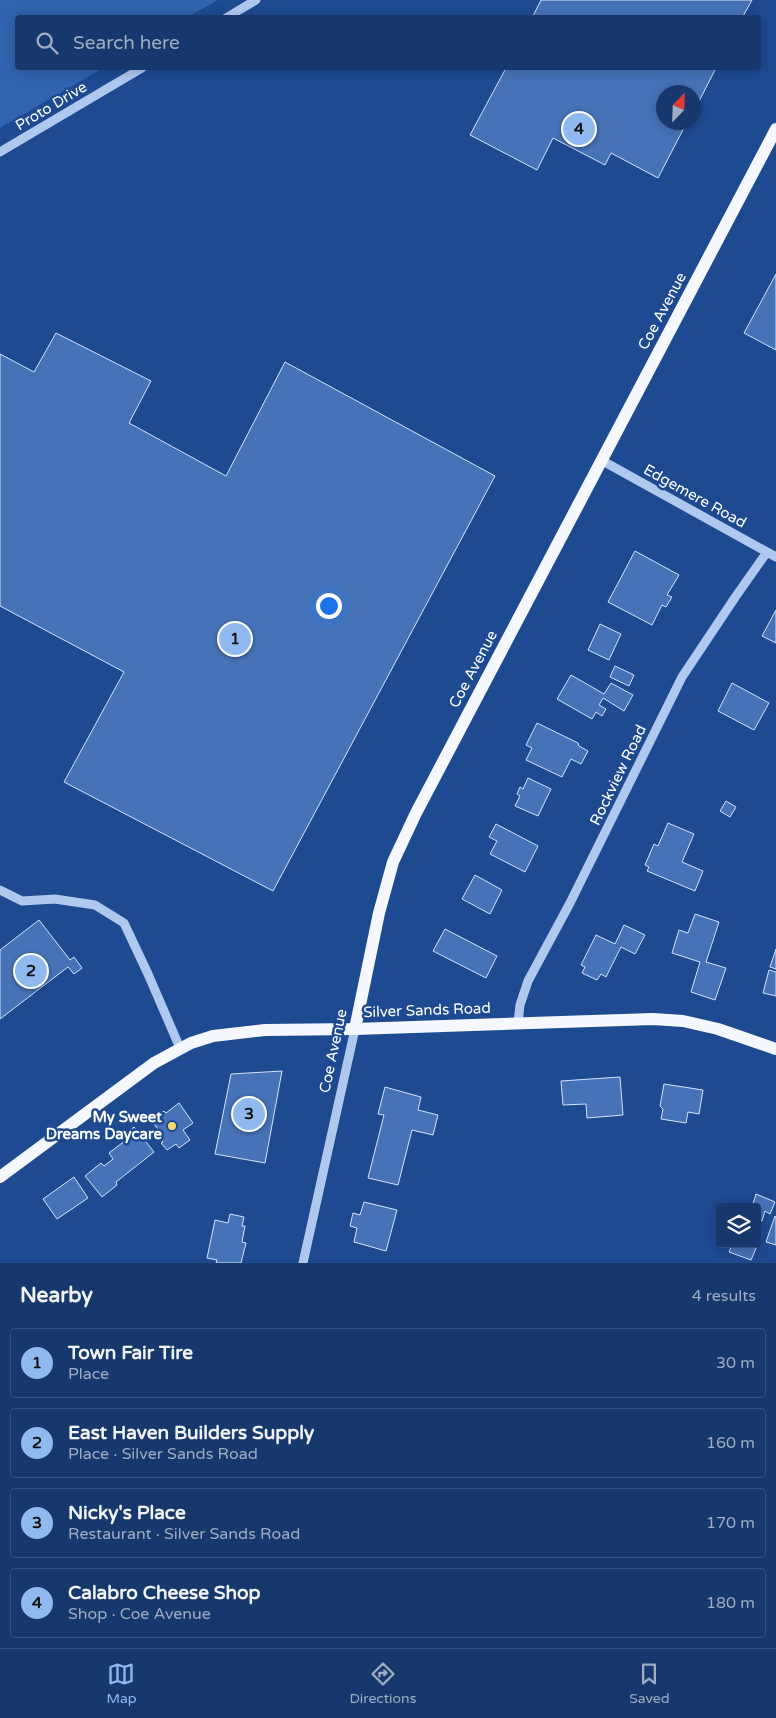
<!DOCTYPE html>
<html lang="en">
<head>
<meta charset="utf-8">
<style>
	body { margin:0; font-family:"Varela Round",sans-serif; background:#234375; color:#f1f3f6 }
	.controls { position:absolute; right:15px; bottom:15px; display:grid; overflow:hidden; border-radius:5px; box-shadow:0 2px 12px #0003 }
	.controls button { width:45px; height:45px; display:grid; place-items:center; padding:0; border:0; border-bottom:1px solid #355280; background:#16386d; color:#f1f3f6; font:25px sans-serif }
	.compass { position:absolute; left:656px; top:85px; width:45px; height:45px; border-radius:50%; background:#16386d; box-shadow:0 2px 12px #0003; rotate:23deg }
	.you { position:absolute; left:328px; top:605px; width:18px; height:18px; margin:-12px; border:4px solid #fff; border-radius:50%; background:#1a73e8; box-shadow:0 0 0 8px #1a73e833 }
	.badge { display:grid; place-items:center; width:32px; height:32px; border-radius:50%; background:#90b9f0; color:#111; font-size:16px; font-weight:700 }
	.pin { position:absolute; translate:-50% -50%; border:2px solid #fff; box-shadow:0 1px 5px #0006 }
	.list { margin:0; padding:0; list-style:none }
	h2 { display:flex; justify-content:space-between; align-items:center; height:65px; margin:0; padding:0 20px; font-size:21px }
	h2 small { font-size:16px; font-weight:400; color:#9eacc2 }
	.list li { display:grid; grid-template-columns:32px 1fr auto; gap:15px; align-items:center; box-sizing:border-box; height:70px; margin:0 10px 10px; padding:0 10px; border:1px solid #355280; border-radius:5px }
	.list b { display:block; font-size:19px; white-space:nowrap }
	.list p { margin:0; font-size:16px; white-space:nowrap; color:#9eacc2 }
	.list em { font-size:16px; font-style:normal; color:#9eacc2 }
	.icon { flex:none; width:28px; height:28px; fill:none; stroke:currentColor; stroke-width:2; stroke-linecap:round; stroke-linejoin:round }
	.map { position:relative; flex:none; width:776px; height:1263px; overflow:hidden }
	.search { position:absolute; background:#16386d; box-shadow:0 2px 12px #0003; left:15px; right:15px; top:15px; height:55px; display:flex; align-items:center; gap:12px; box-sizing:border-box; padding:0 18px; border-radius:5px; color:#9eacc2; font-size:19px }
	.sheet { height:385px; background:#16386d }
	nav { display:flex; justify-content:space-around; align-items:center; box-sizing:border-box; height:70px; border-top:1px solid #355280; background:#16386d; font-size:14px; color:#9eacc2 }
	nav a { display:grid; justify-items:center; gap:2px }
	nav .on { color:#90b9f0 }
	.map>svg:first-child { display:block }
	.green { fill:#3163ae }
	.building { fill:#4673b8; stroke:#d4e3fa }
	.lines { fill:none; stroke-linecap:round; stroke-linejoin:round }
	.minor { stroke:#aec8ee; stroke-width:9 }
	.major { stroke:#f5f8ff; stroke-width:12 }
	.poi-dot { fill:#fcda6d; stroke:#1e4a91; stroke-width:2 }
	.labels { text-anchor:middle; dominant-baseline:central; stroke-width:5; stroke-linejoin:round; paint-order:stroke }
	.street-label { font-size:15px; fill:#fff; stroke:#1e4a91 }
	.poi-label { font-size:15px; font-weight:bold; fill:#fff; stroke:#1e4a91; text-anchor:end }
</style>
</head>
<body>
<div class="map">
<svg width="776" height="1263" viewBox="0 0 776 1263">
	<rect width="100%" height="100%" fill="#1e4a91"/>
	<path class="green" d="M0,0H218L188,17L18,18V68H103L0,128Z"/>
	<path class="building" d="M541,0H752L742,18H532Z
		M506,68H716L694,111V92H664V122H687L658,178L611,153L605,165L553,138L537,170L470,135Z
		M776,274V350L744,333Z
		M56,333L151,381L129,423L226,476L285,362L495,476L273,891L64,782L124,672L0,606V354L34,372Z
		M635,551L679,575L667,595L672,597L666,607L662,605L652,625L608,602Z
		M776,610V643L762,636Z
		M600,624L621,634L609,660L588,650Z
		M615,666L634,675L629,686L610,677Z
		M571,675L604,694L611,683L633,695L624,711L603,698L599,705L606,709L602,716L596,712L592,719L557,699Z
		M732,683L769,703L754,730L718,711Z
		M537,723L578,743L579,746L588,751L581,764L571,759L562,777L526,760L532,748L526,745Z
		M528,778L551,789L538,816L515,806L520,796L517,794L520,787L523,789Z
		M726,801L736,807L730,817L720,811Z
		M668,823L694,834L682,862L703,871L695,891L647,871L649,867L645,865L654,844L658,846Z
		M496,824L538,846L525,872L490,854L497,841L489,837Z
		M475,875L502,890L490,914L462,899Z
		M695,914L719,922L706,962L726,968L715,1000L691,992L700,962L672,953L679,930L688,933Z
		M39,920L70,960L74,957L82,968L74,974L68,967L0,1019V950Z
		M624,925L645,935L635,954L621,947L606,977L601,974L597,980L582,973L585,967L581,965L596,935L615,944Z
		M445,929L497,956L486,978L433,951Z
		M776,949V969L770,967Z
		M769,970L776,972V996L763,993Z
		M282,1071L265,1163L215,1154L231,1074Z
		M620,1077L623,1115L587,1118L586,1104L563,1105L561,1081Z
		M664,1084L703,1090L699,1114L688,1112L686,1123L661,1119L663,1109L660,1106Z
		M385,1087L421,1097L418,1110L438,1115L433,1135L412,1130L398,1185L368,1178L384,1115L378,1114Z
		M179,1103L193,1123L183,1130L190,1140L179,1148L176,1144L167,1150L161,1143L163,1142L160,1138L163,1136L151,1120L164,1111L166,1113Z
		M134,1127L154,1152L116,1182L117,1185L102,1197L85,1176L101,1163L104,1166L113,1159L109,1153L126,1140L123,1136Z
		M74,1177L88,1198L57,1219L43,1199Z
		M756,1194L775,1202L770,1214L765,1211L762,1221L757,1219V1207H752Z
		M364,1202L397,1210L386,1251L354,1242L357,1228L350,1226L353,1213L360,1215Z
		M230,1214L244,1217L242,1226H245L242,1242L246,1243L241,1263H216L217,1260L207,1258L215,1220L228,1223Z
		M775,1216L776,1217V1245L766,1242Z
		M757,1238L760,1239L751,1260L729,1252L732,1244H757Z"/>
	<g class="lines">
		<path class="minor" d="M226,18L256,0
			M0,152L142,68
			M601,460L776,557
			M0,890L22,901L55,899L95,905L124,923L148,974L180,1048
			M518,1023L520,1005L528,981L570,903L682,677L736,596L767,552
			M303,1263L355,1029"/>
		<path class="major" d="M355,1029L379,913L393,862L416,813L776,129
			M0,1177L154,1063L191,1043L213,1036L265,1030L355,1029L653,1019L683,1021L718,1029L776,1049"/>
	</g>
	<circle class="poi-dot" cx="172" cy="1126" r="5"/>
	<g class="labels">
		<g class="street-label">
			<text transform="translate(51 106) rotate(-31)">Proto Drive</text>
			<text transform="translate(662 311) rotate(-62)">Coe Avenue</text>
			<text transform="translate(695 496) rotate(29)">Edgemere Road</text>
			<text transform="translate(473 669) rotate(-62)">Coe Avenue</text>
			<text transform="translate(618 775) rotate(-64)">Rockview Road</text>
			<text transform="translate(427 1010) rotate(-2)">Silver Sands Road</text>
			<text transform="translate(333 1051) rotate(-78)">Coe Avenue</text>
		</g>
		<g class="poi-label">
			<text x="162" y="1117">My Sweet<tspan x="162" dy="17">Dreams Daycare</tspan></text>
		</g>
	</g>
</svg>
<div class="controls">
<button><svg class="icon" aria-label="layers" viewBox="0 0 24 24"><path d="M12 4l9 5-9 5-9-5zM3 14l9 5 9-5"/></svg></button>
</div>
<svg class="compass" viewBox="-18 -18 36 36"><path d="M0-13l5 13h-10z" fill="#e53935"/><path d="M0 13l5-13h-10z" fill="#9eacc2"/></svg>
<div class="you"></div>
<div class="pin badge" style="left:235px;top:639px">1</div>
<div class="pin badge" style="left:31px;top:971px">2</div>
<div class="pin badge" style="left:249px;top:1114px">3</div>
<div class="pin badge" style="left:579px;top:129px">4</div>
<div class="search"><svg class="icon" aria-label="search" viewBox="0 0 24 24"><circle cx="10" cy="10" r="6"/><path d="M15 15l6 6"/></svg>Search here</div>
</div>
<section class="sheet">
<h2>Nearby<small>4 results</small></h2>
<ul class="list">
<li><span class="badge">1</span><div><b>Town Fair Tire</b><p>Place</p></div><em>30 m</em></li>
<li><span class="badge">2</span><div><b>East Haven Builders Supply</b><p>Place · Silver Sands Road</p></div><em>160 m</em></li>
<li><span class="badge">3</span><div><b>Nicky's Place</b><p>Restaurant · Silver Sands Road</p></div><em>170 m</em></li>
<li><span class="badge">4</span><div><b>Calabro Cheese Shop</b><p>Shop · Coe Avenue</p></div><em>180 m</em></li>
</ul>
</section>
<nav>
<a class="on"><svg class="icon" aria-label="map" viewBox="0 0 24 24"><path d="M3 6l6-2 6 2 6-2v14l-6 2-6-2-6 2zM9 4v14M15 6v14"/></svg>Map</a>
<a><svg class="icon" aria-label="directions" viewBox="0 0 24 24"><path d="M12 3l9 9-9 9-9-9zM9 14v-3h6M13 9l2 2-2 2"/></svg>Directions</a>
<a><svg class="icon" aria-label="saved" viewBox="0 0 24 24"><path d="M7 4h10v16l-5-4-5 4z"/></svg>Saved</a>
</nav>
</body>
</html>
